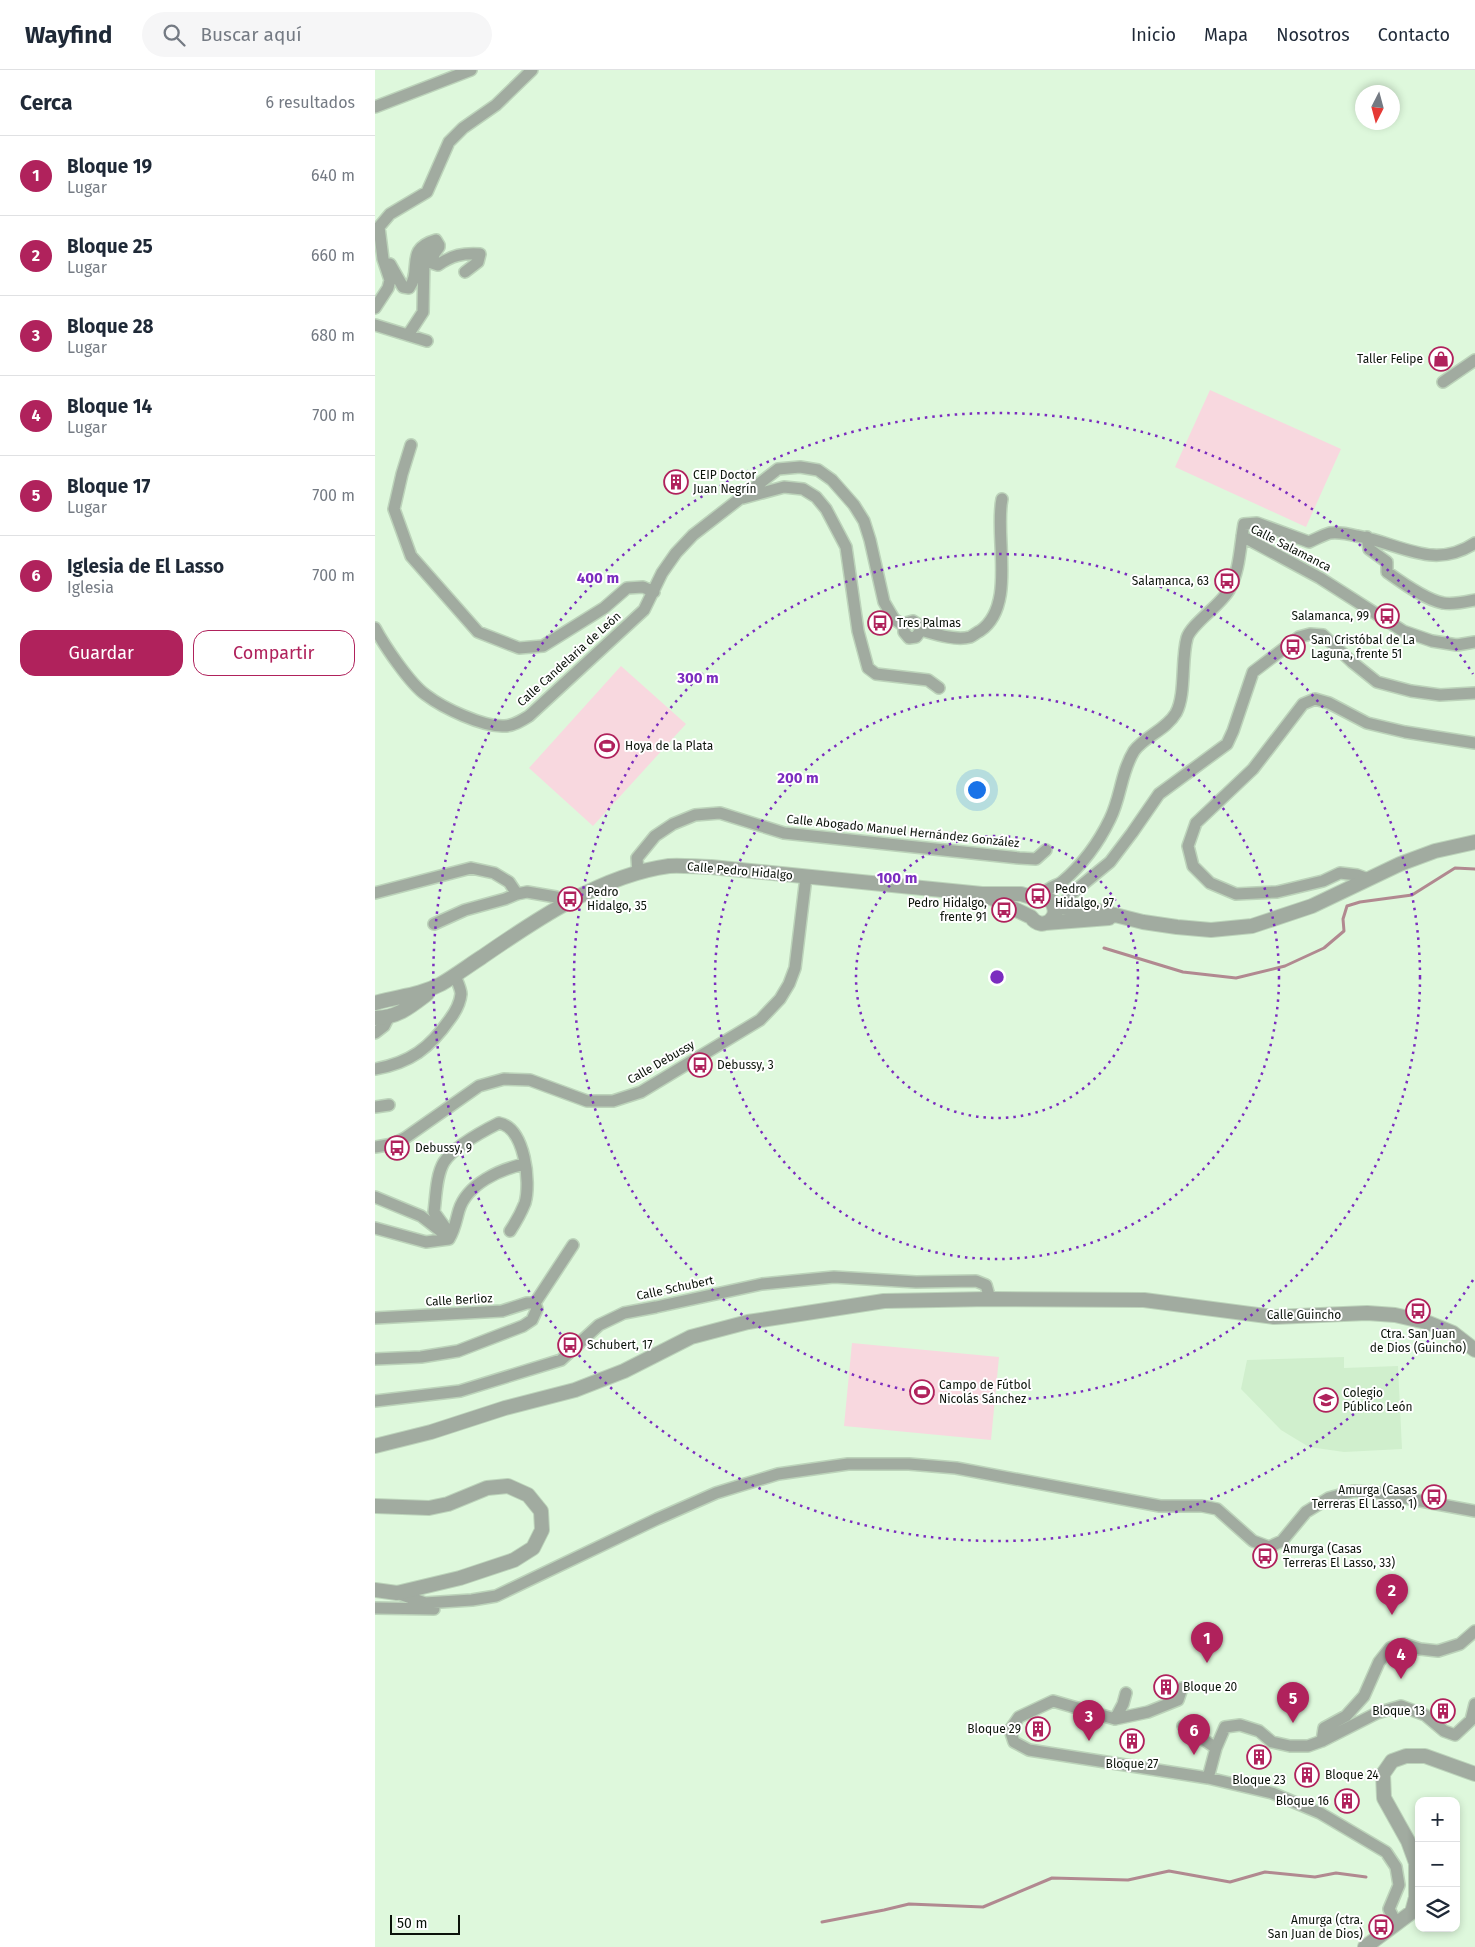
<!DOCTYPE html>
<html lang="es">
<head>
<meta charset="utf-8">
<style>
	body { margin:0; font-family:"Fira Sans",sans-serif; background:#f6f6f7; color:#1f2937 }
	.controls { position:absolute; right:15px; bottom:15px; display:grid; overflow:hidden; border-radius:10px; box-shadow:0 2px 8px #0003 }
	.controls button { width:45px; height:45px; display:grid; place-items:center; padding:0; border:0; border-bottom:1px solid #e0e1e3; background:#fff; color:#1f2937; font:25px sans-serif }
	.compass { position:absolute; left:980px; top:15px; width:45px; height:45px; border-radius:50%; background:#fff; box-shadow:0 2px 8px #0003; rotate:186deg }
	.scale { position:absolute; left:15px; bottom:12px; width:70px; box-sizing:border-box; padding-left:5px; border:2px solid #0b130a; border-top:0; font-size:14px; line-height:18px; white-space:nowrap; color:#0b130a; -webkit-text-stroke:4px #fff; paint-order:stroke }
	.you { position:absolute; left:601px; top:719px; width:18px; height:18px; margin:-12px; border:4px solid #fff; border-radius:50%; background:#1a73e8; box-shadow:0 0 0 8px #1a73e833 }
	.badge { display:grid; place-items:center; width:32px; height:32px; border-radius:50%; background:#b0225c; color:#fff; font-size:16px; font-weight:700 }
	.pin { position:absolute; translate:-50% -41px; filter:drop-shadow(0 1px 2px #0008) }
	.pin::after { content:''; position:absolute; top:26px; width:18px; height:15px; background:inherit; clip-path:polygon(0 0,100% 0,50% 100%) }
	.list { margin:0; padding:0; list-style:none }
	h2 { display:flex; justify-content:space-between; align-items:center; height:65px; margin:0; padding:0 20px; font-size:21px }
	h2 small { font-size:16px; font-weight:400; color:#747a83 }
	.list li { display:grid; grid-template-columns:32px 1fr auto; gap:15px; align-items:center; box-sizing:border-box; height:80px; padding:0 20px; border-top:1px solid #e0e1e3 }
	.list b { display:block; font-size:19px; white-space:nowrap }
	.list p { margin:0; font-size:16px; white-space:nowrap; color:#747a83 }
	.list em { font-size:16px; font-style:normal; color:#747a83 }
	.actions { display:flex; gap:10px; padding:15px 20px }
	.actions a { flex:1; padding:11px 0; border:1px solid #b0225c; border-radius:15px; text-align:center; font-size:18px; color:#b0225c }
	.actions .main { background:#b0225c; color:#fff }
	.icon { flex:none; width:28px; height:28px; fill:none; stroke:currentColor; stroke-width:2; stroke-linecap:round; stroke-linejoin:round }
	.map { position:relative; flex:none; width:1100px; height:1877px; overflow:hidden }
	header { display:flex; align-items:center; gap:30px; box-sizing:border-box; height:70px; padding:0 25px; background:#fff; border-bottom:1px solid #e0e1e3 }
	header strong { font-size:24px }
	nav { display:flex; gap:28px; margin-inline-start:auto; font-size:18px }
	.search { width:350px; height:45px; background:#f6f6f7; display:flex; align-items:center; gap:12px; box-sizing:border-box; padding:0 18px; border-radius:28px; color:#747a83; font-size:19px }
	main { display:flex }
	aside { flex:1; background:#fff }
	.map>svg:first-child { display:block }
	.built { fill:#d0efcd }
	.green { fill:#f8d8df }
	.lines { fill:none; stroke-linecap:round; stroke-linejoin:round }
	.stream { stroke:#b18990; stroke-width:3 }
	.minor-casing { stroke:#bcd3ba; stroke-width:14 }
	.tertiary-casing { stroke:#bcd3ba; stroke-width:16 }
	.minor { stroke:#a1aba0; stroke-width:11 }
	.tertiary { stroke:#a1aba0; stroke-width:14 }
	.ring { fill:none; stroke:#7b2cbf; stroke-width:2.5; stroke-dasharray:2.5 5 }
	.labels { text-anchor:middle; dominant-baseline:central; stroke-width:4; stroke-linejoin:round; paint-order:stroke }
	.poi-label { font-size:12px; fill:#0b130a; stroke:#fff; text-anchor:start }
	.street-label { font-size:12px; fill:#0b130a; stroke:#fff }
	.centre { fill:#7b2cbf; stroke:#fff; stroke-width:2.5 }
	.ring-label { font-size:15px; text-anchor:middle; font-weight:bold; fill:#7b2cbf; stroke:#fff; stroke-width:4; stroke-linejoin:round; paint-order:stroke }
</style>
</head>
<body>
<header>
<strong>Wayfind</strong>
<div class="search"><svg class="icon" aria-label="search" viewBox="0 0 24 24"><circle cx="10" cy="10" r="6"/><path d="M15 15l6 6"/></svg>Buscar aquí</div>
<nav><a>Inicio</a><a>Mapa</a><a>Nosotros</a><a>Contacto</a></nav>
</header>
<main>
<aside>
<h2>Cerca<small>6 resultados</small></h2>
<ul class="list">
<li><span class="badge">1</span><div><b>Bloque 19</b><p>Lugar</p></div><em>640 m</em></li>
<li><span class="badge">2</span><div><b>Bloque 25</b><p>Lugar</p></div><em>660 m</em></li>
<li><span class="badge">3</span><div><b>Bloque 28</b><p>Lugar</p></div><em>680 m</em></li>
<li><span class="badge">4</span><div><b>Bloque 14</b><p>Lugar</p></div><em>700 m</em></li>
<li><span class="badge">5</span><div><b>Bloque 17</b><p>Lugar</p></div><em>700 m</em></li>
<li><span class="badge">6</span><div><b>Iglesia de El Lasso</b><p>Iglesia</p></div><em>700 m</em></li>
</ul>
<div class="actions"><a class="main">Guardar</a><a>Compartir</a></div>
</aside>
<div class="map">
<svg width="1100" height="1877" viewBox="0 0 1100 1877">
	<rect width="100%" height="100%" fill="#def8dc"/>
	<path class="built" d="M969,1287V1298L1023,1296L1027,1379L969,1382L934,1377L906,1360L866,1319L872,1290Z"/>
	<path class="green" d="M835,320L966,379L931,457L800,397Z
		M246,596L311,654L218,756L154,698Z
		M477,1273L624,1287L616,1370L469,1356Z"/>
	<g class="lines">
		<path class="stream" d="M729,878L808,902L861,908L910,896L949,878L969,861L968,849L972,836L985,832L1037,825L1080,798L1100,799
			M447,1852L509,1840L534,1834L608,1837L677,1808L753,1810L794,1801L855,1812L890,1802L940,1807L961,1803L991,1807"/>
		<g class="minor-casing">
			<path id="minor" d="M0,37L96,0
				M64,177L59,184L57,193L63,195C77,185 88,183 105,184L103,192L90,202
				M15,194L28,217L34,218C48,200 29,179 61,170L64,175
				M0,238L13,218L15,210L8,189L4,157L15,144L52,122L74,72L88,58L121,35L157,0
				M0,255L52,271
				M33,265L48,242L49,188L54,179L64,175
				M1068,312L1100,290
				M36,375L27,404L19,439L36,486L103,562L144,578L168,576L229,538L252,518L268,517L279,522
				M368,428L409,417L428,419L441,427L451,439L471,477L483,561L493,598L501,604L553,610L564,618
				M867,466L945,508L1028,561L1057,571L1082,575L1100,572
				M992,467L994,479L1012,492V502C1026,512 1051,530 1068,533C1078,535 1090,532 1100,530
				M529,556V562L534,568L541,567L546,560
				M529,556L531,553L538,551L544,555L546,560
				M0,558C9,575 35,614 51,625C68,638 108,657 129,656C138,656 146,651 154,646L269,540L287,503L301,483L318,465L403,399L425,397L443,400L457,410L479,435L489,451L495,470L509,532L519,549L529,556
				M546,560C560,564 581,571 595,567C598,566 602,562 605,561C642,536 619,466 627,429
				M263,803L262,788L280,766L298,754L320,745L345,743L409,763L644,788L661,789L671,780
				M993,809L982,805L965,803L948,811L902,822L861,824L835,813L818,796L813,776L821,753L878,699L928,634L940,629L954,633L992,653L1030,662L1100,673
				M0,823L96,798L119,803L134,812L142,824
				M663,829C666,826 670,821 674,819C678,816 683,815 687,812C707,795 724,772 735,749C746,727 746,702 759,681C770,666 791,660 801,643C811,625 806,589 812,568C816,554 845,536 854,520C865,501 865,475 869,454L882,453L934,472C941,469 948,465 955,463C964,462 974,464 982,466C1025,473 1058,501 1100,473
				M683,841L696,824L735,792L757,763L784,724L852,674L858,661L878,602L924,567L935,564L948,565L977,592L1002,612L1036,621L1065,625L1100,623
				M59,854L90,840L130,829L142,824L152,822L181,827L191,834
				M0,963L9,956L13,948
				M0,999C35,993 55,978 75,949C81,941 85,934 86,924C86,919 82,911 80,906
				M0,1037L14,1035
				M0,1077L18,1074L30,1068L104,1016L129,1009L155,1010L212,1031H238L266,1022L385,950L405,929L414,914L420,898L431,807
				M0,1127L46,1146L68,1163
				M0,1158L51,1172L74,1169
				M74,1169L72,1160L59,1142C61,1127 61,1105 69,1092C79,1077 108,1061 124,1053C150,1058 156,1112 150,1133C146,1143 141,1152 135,1161
				M74,1169C80,1159 81,1150 84,1140C92,1114 125,1099 150,1094
				M160,1233L198,1175
				M0,1248L127,1241L152,1233H160
				M0,1289L46,1287L83,1281L148,1256L157,1250L162,1239L160,1233
				M0,1331L85,1321L186,1290L224,1255L249,1243L281,1237L387,1214L459,1207L541,1212L601,1211L611,1215L615,1229
				M22,1523L50,1533L97,1530L121,1526L282,1449L341,1423L403,1404L473,1394H534L581,1398L785,1436H827L842,1439L878,1471L894,1477L907,1471L931,1442L954,1428L979,1421L1003,1423L1100,1441
				M0,1538L59,1539
				M807,1618L803,1630L773,1642L740,1649L678,1631L644,1647L635,1660L639,1672L654,1680L833,1708L897,1723L945,1743L1011,1782L1021,1797L1024,1815L1014,1839L1021,1853
				M740,1649L748,1634L751,1623
				M808,1656L841,1678
				M947,1671L949,1658L971,1646L989,1626L1004,1592L1015,1578L1029,1574L1045,1579L1063,1581L1085,1574L1100,1561
				M833,1708L841,1678L850,1657L865,1655L884,1661L897,1672L915,1676H933L947,1671L1002,1643L1026,1636L1050,1645L1069,1661L1080,1665L1096,1650L1100,1634"/>
		</g>
		<g class="tertiary-casing">
			<path id="tertiary" d="M610,825L656,847C667,863 688,847 676,831
				M670,853L734,848
				M0,933C23,926 43,926 66,914C80,906 93,896 107,887C162,849 227,805 294,796C308,795 322,797 336,797L607,824H646L663,829H673L687,837L724,841L768,852L802,857L836,860L877,856L937,836L1025,794L1060,781L1100,772
				M0,948C22,948 35,937 52,924
				M0,1376L56,1362L130,1338L200,1320L249,1301L316,1267L373,1252L509,1231L615,1229L769,1230L899,1247L992,1243L1020,1245L1051,1252L1078,1263L1100,1280
				M0,1436L54,1438L73,1434L112,1418L133,1416L153,1425L166,1441L167,1460L158,1478L139,1490L85,1508L22,1523L0,1520
				M990,1877L1037,1842L1041,1827V1793L1033,1771L1009,1728L1008,1704L1017,1691L1031,1686H1050L1100,1704"/>
		</g>
		<use href="#minor" class="minor"/>
		<use href="#tertiary" class="tertiary"/>
	</g>
	<g class="ring">
		<circle cx="622" cy="907" r="141"/>
		<circle cx="622" cy="907" r="282"/>
		<circle cx="622" cy="907" r="423"/>
		<path d="M1098 1210A564 564 0 1 1 1098 604"/>
	</g>
	<defs>
		<g id="shop-ring" transform="scale(1.25)"><circle r="9.5" fill="#fff" stroke="#b0225c" stroke-width="1.5"/><path d="M-5-2.5h2.3a2.7 3.5 0 0 1 5.4 0H5L5.5 6h-11ZM-1.5-2.5h3a1.5 2.3 0 0 0-3 0Z" fill="#b0225c"/></g>
		<g id="building-ring" transform="scale(1.25)"><circle r="9.5" fill="#fff" stroke="#b0225c" stroke-width="1.5"/><path d="M-4-6H4V6H1V3H-1V6H-4ZM-2.5-4.3h1.7v1.8h-1.7ZM.8-4.3h1.7v1.8H.8ZM-2.5-1h1.7V.8h-1.7ZM.8-1h1.7V.8H.8Z" fill="#b0225c"/></g>
		<g id="bus-ring" transform="scale(1.25)"><circle r="9.5" fill="#fff" stroke="#b0225c" stroke-width="1.5"/><path d="M-5-6H5V4H4V6H2V4H-2V6H-4V4H-5ZM-3.5-4V0h7V-4ZM-3.5 1.2v1.5H-2V1.2ZM2 1.2v1.5H3.5V1.2Z" fill="#b0225c"/></g>
		<g id="stadium-ring" transform="scale(1.25)"><circle r="9.5" fill="#fff" stroke="#b0225c" stroke-width="1.5"/><path d="M0-5a6.5 5 0 1 0 0 10a6.5 5 0 1 0 0-10ZM-3.5-1.8h7v3.6h-7Z" fill="#b0225c"/></g>
		<g id="school-ring" transform="scale(1.25)"><circle r="9.5" fill="#fff" stroke="#b0225c" stroke-width="1.5"/><path d="M0-5L7-2L0 1L-7-2ZM-4 1L0 2.5L4 1V4Q0 6-4 4Z" fill="#b0225c"/></g>
	</defs>
	<g fill-rule="evenodd">
		<use href="#shop-ring" x="1066" y="289"/>
		<use href="#building-ring" x="301" y="412"/>
		<use href="#bus-ring" x="852" y="511"/>
		<use href="#bus-ring" x="1012" y="546"/>
		<use href="#bus-ring" x="505" y="553"/>
		<use href="#bus-ring" x="918" y="577"/>
		<use href="#stadium-ring" x="232" y="676"/>
		<use href="#bus-ring" x="663" y="826"/>
		<use href="#bus-ring" x="195" y="829"/>
		<use href="#bus-ring" x="629" y="840"/>
		<use href="#bus-ring" x="325" y="995"/>
		<use href="#bus-ring" x="22" y="1078"/>
		<use href="#bus-ring" x="1043" y="1241"/>
		<use href="#bus-ring" x="195" y="1275"/>
		<use href="#stadium-ring" x="547" y="1322"/>
		<use href="#school-ring" x="951" y="1330"/>
		<use href="#bus-ring" x="1059" y="1427"/>
		<use href="#bus-ring" x="890" y="1486"/>
		<use href="#building-ring" x="791" y="1617"/>
		<use href="#building-ring" x="1068" y="1641"/>
		<use href="#building-ring" x="663" y="1659"/>
		<use href="#building-ring" x="757" y="1671"/>
		<use href="#building-ring" x="884" y="1687"/>
		<use href="#building-ring" x="932" y="1705"/>
		<use href="#building-ring" x="972" y="1731"/>
		<use href="#bus-ring" x="1006" y="1857"/>
	</g>
	<g class="labels">
		<g class="poi-label">
			<text x="1048" y="289" text-anchor="end">Taller Felipe</text>
			<text x="318" y="405">CEIP Doctor<tspan x="318" dy="14">Juan Negrín</tspan></text>
			<text x="834" y="511" text-anchor="end">Salamanca, 63</text>
			<text x="994" y="546" text-anchor="end">Salamanca, 99</text>
			<text x="522" y="553">Tres Palmas</text>
			<text x="936" y="570">San Cristóbal de La<tspan x="936" dy="14">Laguna, frente 51</tspan></text>
			<text x="250" y="676">Hoya de la Plata</text>
			<text x="680" y="819">Pedro<tspan x="680" dy="14">Hidalgo, 97</tspan></text>
			<text x="212" y="822">Pedro<tspan x="212" dy="14">Hidalgo, 35</tspan></text>
			<text x="612" y="833" text-anchor="end">Pedro Hidalgo,<tspan x="612" dy="14">frente 91</tspan></text>
			<text x="342" y="995">Debussy, 3</text>
			<text x="40" y="1078">Debussy, 9</text>
			<text x="1043" y="1264" text-anchor="middle">Ctra. San Juan<tspan x="1043" dy="14">de Dios (Guincho)</tspan></text>
			<text x="212" y="1275">Schubert, 17</text>
			<text x="564" y="1315">Campo de Fútbol<tspan x="564" dy="14">Nicolás Sánchez</tspan></text>
			<text x="968" y="1323">Colegio<tspan x="968" dy="14">Público León</tspan></text>
			<text x="1042" y="1420" text-anchor="end">Amurga (Casas<tspan x="1042" dy="14">Terreras El Lasso, 1)</tspan></text>
			<text x="908" y="1479">Amurga (Casas<tspan x="908" dy="14">Terreras El Lasso, 33)</tspan></text>
			<text x="808" y="1617">Bloque 20</text>
			<text x="1050" y="1641" text-anchor="end">Bloque 13</text>
			<text x="646" y="1659" text-anchor="end">Bloque 29</text>
			<text x="757" y="1694" text-anchor="middle">Bloque 27</text>
			<text x="950" y="1705">Bloque 24</text>
			<text x="884" y="1710" text-anchor="middle">Bloque 23</text>
			<text x="954" y="1731" text-anchor="end">Bloque 16</text>
			<text x="988" y="1850" text-anchor="end">Amurga (ctra.<tspan x="988" dy="14">San Juan de Dios)</tspan></text>
		</g>
		<g class="street-label">
			<text transform="translate(916 478) rotate(27)">Calle Salamanca</text>
			<text transform="translate(194 589) rotate(-42)">Calle Candelaria de León</text>
			<text transform="translate(528 761) rotate(6)">Calle Abogado Manuel Hernández González</text>
			<text transform="translate(365 801) rotate(5)">Calle Pedro Hidalgo</text>
			<text transform="translate(286 992) rotate(-30)">Calle Debussy</text>
			<text transform="translate(300 1218) rotate(-12)">Calle Schubert</text>
			<text transform="translate(84 1230) rotate(-3)">Calle Berlioz</text>
			<text x="929" y="1245">Calle Guincho</text>
		</g>
	</g>
	<circle cx="622" cy="907" r="8" class="centre"/>
	<g class="ring-label">
		<text x="223" y="513">400 m</text>
		<text x="323" y="613">300 m</text>
		<text x="423" y="713">200 m</text>
		<text x="522" y="813">100 m</text>
	</g>
</svg>
<div class="controls">
<button>+</button>
<button>−</button>
<button><svg class="icon" aria-label="layers" viewBox="0 0 24 24"><path d="M12 4l9 5-9 5-9-5zM3 14l9 5 9-5"/></svg></button>
</div>
<svg class="compass" viewBox="-18 -18 36 36"><path d="M0-13l5 13h-10z" fill="#e53935"/><path d="M0 13l5-13h-10z" fill="#747a83"/></svg>
<div class="scale">50 m</div>
<div class="you"></div>
<div class="pin badge" style="left:832px;top:1593px">1</div>
<div class="pin badge" style="left:1017px;top:1545px">2</div>
<div class="pin badge" style="left:714px;top:1671px">3</div>
<div class="pin badge" style="left:1026px;top:1609px">4</div>
<div class="pin badge" style="left:918px;top:1653px">5</div>
<div class="pin badge" style="left:819px;top:1685px">6</div>
</div>
</main>
</body>
</html>
